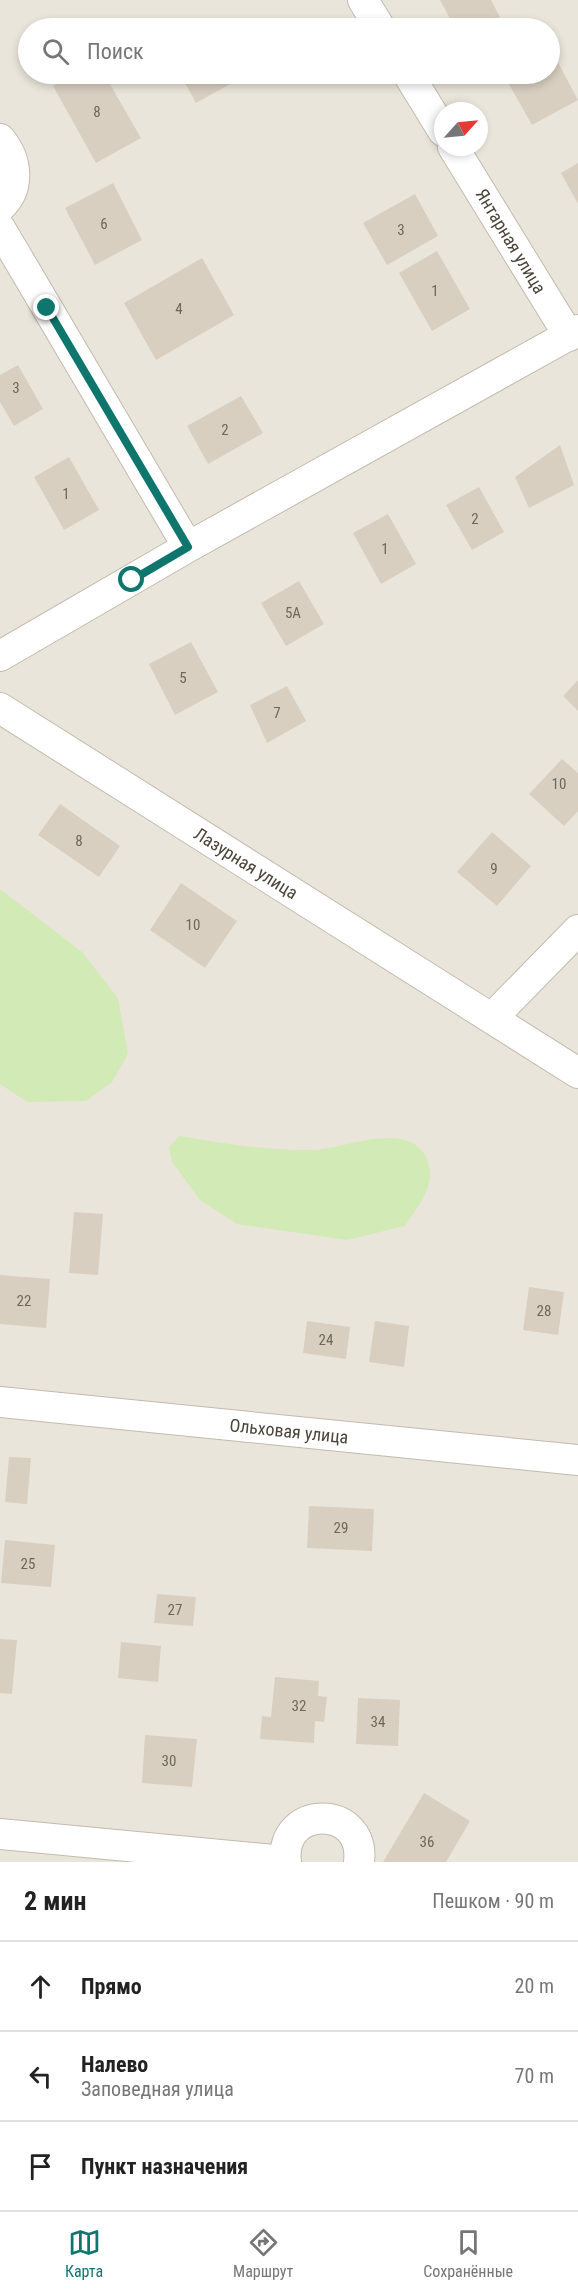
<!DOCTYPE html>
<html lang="ru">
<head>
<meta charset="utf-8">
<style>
	body { margin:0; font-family:"Roboto Condensed",sans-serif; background:#f6f6f6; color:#222 }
	.compass { position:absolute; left:434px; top:102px; width:54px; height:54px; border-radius:50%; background:#fff; box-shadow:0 3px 9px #0003; rotate:63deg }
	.stop { position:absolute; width:18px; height:18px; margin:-14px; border:4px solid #0f766e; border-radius:50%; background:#fff }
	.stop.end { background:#0f766e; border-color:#fff; box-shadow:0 2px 6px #0008 }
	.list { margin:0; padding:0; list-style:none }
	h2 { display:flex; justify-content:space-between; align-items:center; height:78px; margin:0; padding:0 24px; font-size:26px }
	h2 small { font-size:20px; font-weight:400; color:#767676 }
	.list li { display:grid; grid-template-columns:39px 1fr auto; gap:18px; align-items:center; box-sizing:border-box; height:90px; padding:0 24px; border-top:2px solid #e0e0e0 }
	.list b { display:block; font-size:22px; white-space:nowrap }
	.list p { margin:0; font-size:20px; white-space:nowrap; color:#767676 }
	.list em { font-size:20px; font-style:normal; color:#767676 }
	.icon { flex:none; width:33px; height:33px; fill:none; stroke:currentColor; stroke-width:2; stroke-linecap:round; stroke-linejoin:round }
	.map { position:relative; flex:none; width:578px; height:1862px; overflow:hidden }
	.search { position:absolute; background:#fff; box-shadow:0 3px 9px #0003; left:18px; right:18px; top:18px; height:66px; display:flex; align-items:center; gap:15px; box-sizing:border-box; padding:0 21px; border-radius:33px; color:#767676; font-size:22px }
	.sheet { height:348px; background:#fff }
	nav { display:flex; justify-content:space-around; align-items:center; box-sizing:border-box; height:84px; border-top:2px solid #e0e0e0; background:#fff; font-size:16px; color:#767676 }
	nav a { display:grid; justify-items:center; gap:3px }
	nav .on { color:#0f766e }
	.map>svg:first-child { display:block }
	.residential { fill:#eae5da; fill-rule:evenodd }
	.green { fill:#d2eab5 }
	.building { fill:#d8cfc1 }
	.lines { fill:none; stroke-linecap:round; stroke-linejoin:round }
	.minor-casing { stroke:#c2bbae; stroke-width:32 }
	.minor { stroke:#fff; stroke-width:30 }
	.route { stroke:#0f766e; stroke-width:8 }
	.labels { text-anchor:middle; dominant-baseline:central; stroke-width:4.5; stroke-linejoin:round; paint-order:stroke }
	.number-label { font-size:15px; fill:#6e675b }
	.street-label { font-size:18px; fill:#4b4439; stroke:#fff }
</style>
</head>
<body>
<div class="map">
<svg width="578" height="1862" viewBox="0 0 578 1862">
	<rect width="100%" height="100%" fill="#f6f3ec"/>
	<path class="residential" d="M0,0H578V1862H0ZM28,28H550V74H28ZM443,111H479V147H443Z"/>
	<path class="green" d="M0,889L82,952L118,998L128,1054L112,1082L86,1101L27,1102L0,1084Z
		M179,1136C223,1143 266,1151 311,1150C344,1150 406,1119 426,1157C439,1183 418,1206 405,1226L347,1240L237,1224L200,1200L172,1162L169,1147Z"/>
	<path class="building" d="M440,0H491L500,17L478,28H455Z
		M553,53L578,100L532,125L506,79L516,74H550V55Z
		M75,74H104L141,138L96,163L53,86Z
		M180,74H248L196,103Z
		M578,163V204L561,173Z
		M113,183L142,240L95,265L65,208Z
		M415,194L438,236L387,265L363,223Z
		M437,251L470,309L432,331L399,273Z
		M202,258L234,315L156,360L124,303Z
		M18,365L43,409L14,426L0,402V375Z
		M241,396L263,433L208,464L187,426Z
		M560,445L574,485L529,508L515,477Z
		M69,457L99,510L64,530L34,477Z
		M479,487L504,532L472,550L446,505Z
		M388,514L416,564L381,584L353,533Z
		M299,581L324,624L286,646L261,603Z
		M191,642L218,692L175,715L149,664Z
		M578,680V711L563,696Z
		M287,686L306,721L267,743L250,705Z
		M562,759L578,773V811L564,826L529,794Z
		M60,804L120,846L99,877L38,835Z
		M492,832L531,866L497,906L457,872Z
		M181,883L237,921L205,968L150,930Z
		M74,1212L103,1214L98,1275L69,1273Z
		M0,1275L50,1279L46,1328L0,1324Z
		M529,1287L564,1292L558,1335L523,1330Z
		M307,1321L350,1327L346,1359L303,1353Z
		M375,1321L409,1326L404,1367L369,1362Z
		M9,1457L31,1458L27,1504L5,1502Z
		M309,1506L374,1509L372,1551L307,1548Z
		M5,1540L55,1545L51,1587L1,1583Z
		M157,1594L196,1597L193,1626L154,1623Z
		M0,1639L17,1640L12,1694L0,1693Z
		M121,1642L161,1646L158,1682L118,1678Z
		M275,1677L319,1681L318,1696L327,1697L324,1722L315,1721L314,1743L260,1739L262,1716L271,1717Z
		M358,1698L400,1700L398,1746L356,1744Z
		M145,1735L197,1739L192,1787L142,1783Z
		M424,1793L470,1821L446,1862H383Z"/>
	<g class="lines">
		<g class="minor-casing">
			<path id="minor" d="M363,0L380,28
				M408,74L443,131
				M0,139C17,159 21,188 0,207
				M453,147L569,336
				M0,228L188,547
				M0,656L188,547L578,330
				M0,708L578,1073
				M492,1018L578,930
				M0,1402L578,1460
				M0,1834L285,1861
				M286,1862C279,1804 366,1804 359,1862"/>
		</g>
		<use href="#minor" class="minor"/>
	</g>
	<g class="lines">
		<path class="route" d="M47,308L188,547L132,580"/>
	</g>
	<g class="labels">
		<g class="number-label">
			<text x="97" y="112">8</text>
			<text x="104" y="224">6</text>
			<text x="401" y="230">3</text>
			<text x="435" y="291">1</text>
			<text x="179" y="309">4</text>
			<text x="16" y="388">3</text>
			<text x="225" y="430">2</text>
			<text x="66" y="494">1</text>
			<text x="475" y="519">2</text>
			<text x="385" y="549">1</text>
			<text x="293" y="613">5А</text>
			<text x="183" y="678">5</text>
			<text x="277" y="713">7</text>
			<text x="559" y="784">10</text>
			<text x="79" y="841">8</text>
			<text x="494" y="869">9</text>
			<text x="193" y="925">10</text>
			<text x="24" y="1301">22</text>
			<text x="544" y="1311">28</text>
			<text x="326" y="1340">24</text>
			<text x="341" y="1528">29</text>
			<text x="28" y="1564">25</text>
			<text x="175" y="1610">27</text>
			<text x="299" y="1706">32</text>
			<text x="378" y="1722">34</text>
			<text x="169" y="1761">30</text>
			<text x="427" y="1842">36</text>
		</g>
		<g class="street-label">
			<text transform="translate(511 241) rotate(59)">Янтарная улица</text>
			<text transform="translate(246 863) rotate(32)">Лазурная улица</text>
			<text transform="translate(289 1431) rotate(6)">Ольховая улица</text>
		</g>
	</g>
</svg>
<svg class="compass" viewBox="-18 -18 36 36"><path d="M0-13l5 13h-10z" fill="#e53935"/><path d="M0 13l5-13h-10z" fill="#767676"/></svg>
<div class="stop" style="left:132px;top:580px"></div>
<div class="stop end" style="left:47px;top:308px"></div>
<div class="search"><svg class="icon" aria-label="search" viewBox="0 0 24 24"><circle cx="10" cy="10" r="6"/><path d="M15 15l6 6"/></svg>Поиск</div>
</div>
<section class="sheet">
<h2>2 мин<small>Пешком · 90 m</small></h2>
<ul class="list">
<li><svg class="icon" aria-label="ahead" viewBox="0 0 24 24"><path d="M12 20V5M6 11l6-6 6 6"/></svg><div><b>Прямо</b></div><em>20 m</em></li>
<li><svg class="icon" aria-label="left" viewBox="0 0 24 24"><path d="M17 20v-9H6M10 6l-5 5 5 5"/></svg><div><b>Налево</b><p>Заповедная улица</p></div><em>70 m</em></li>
<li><svg class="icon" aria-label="arrive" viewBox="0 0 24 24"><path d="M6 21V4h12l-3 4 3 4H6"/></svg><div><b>Пункт назначения</b></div></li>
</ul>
</section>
<nav>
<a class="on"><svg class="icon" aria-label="map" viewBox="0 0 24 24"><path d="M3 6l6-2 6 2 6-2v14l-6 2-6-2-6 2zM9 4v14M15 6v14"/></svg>Карта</a>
<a><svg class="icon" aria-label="directions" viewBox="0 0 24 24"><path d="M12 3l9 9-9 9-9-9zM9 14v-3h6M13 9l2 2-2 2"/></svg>Маршрут</a>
<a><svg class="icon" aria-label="saved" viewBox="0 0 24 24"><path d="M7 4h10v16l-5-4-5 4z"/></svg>Сохранённые</a>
</nav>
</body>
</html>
